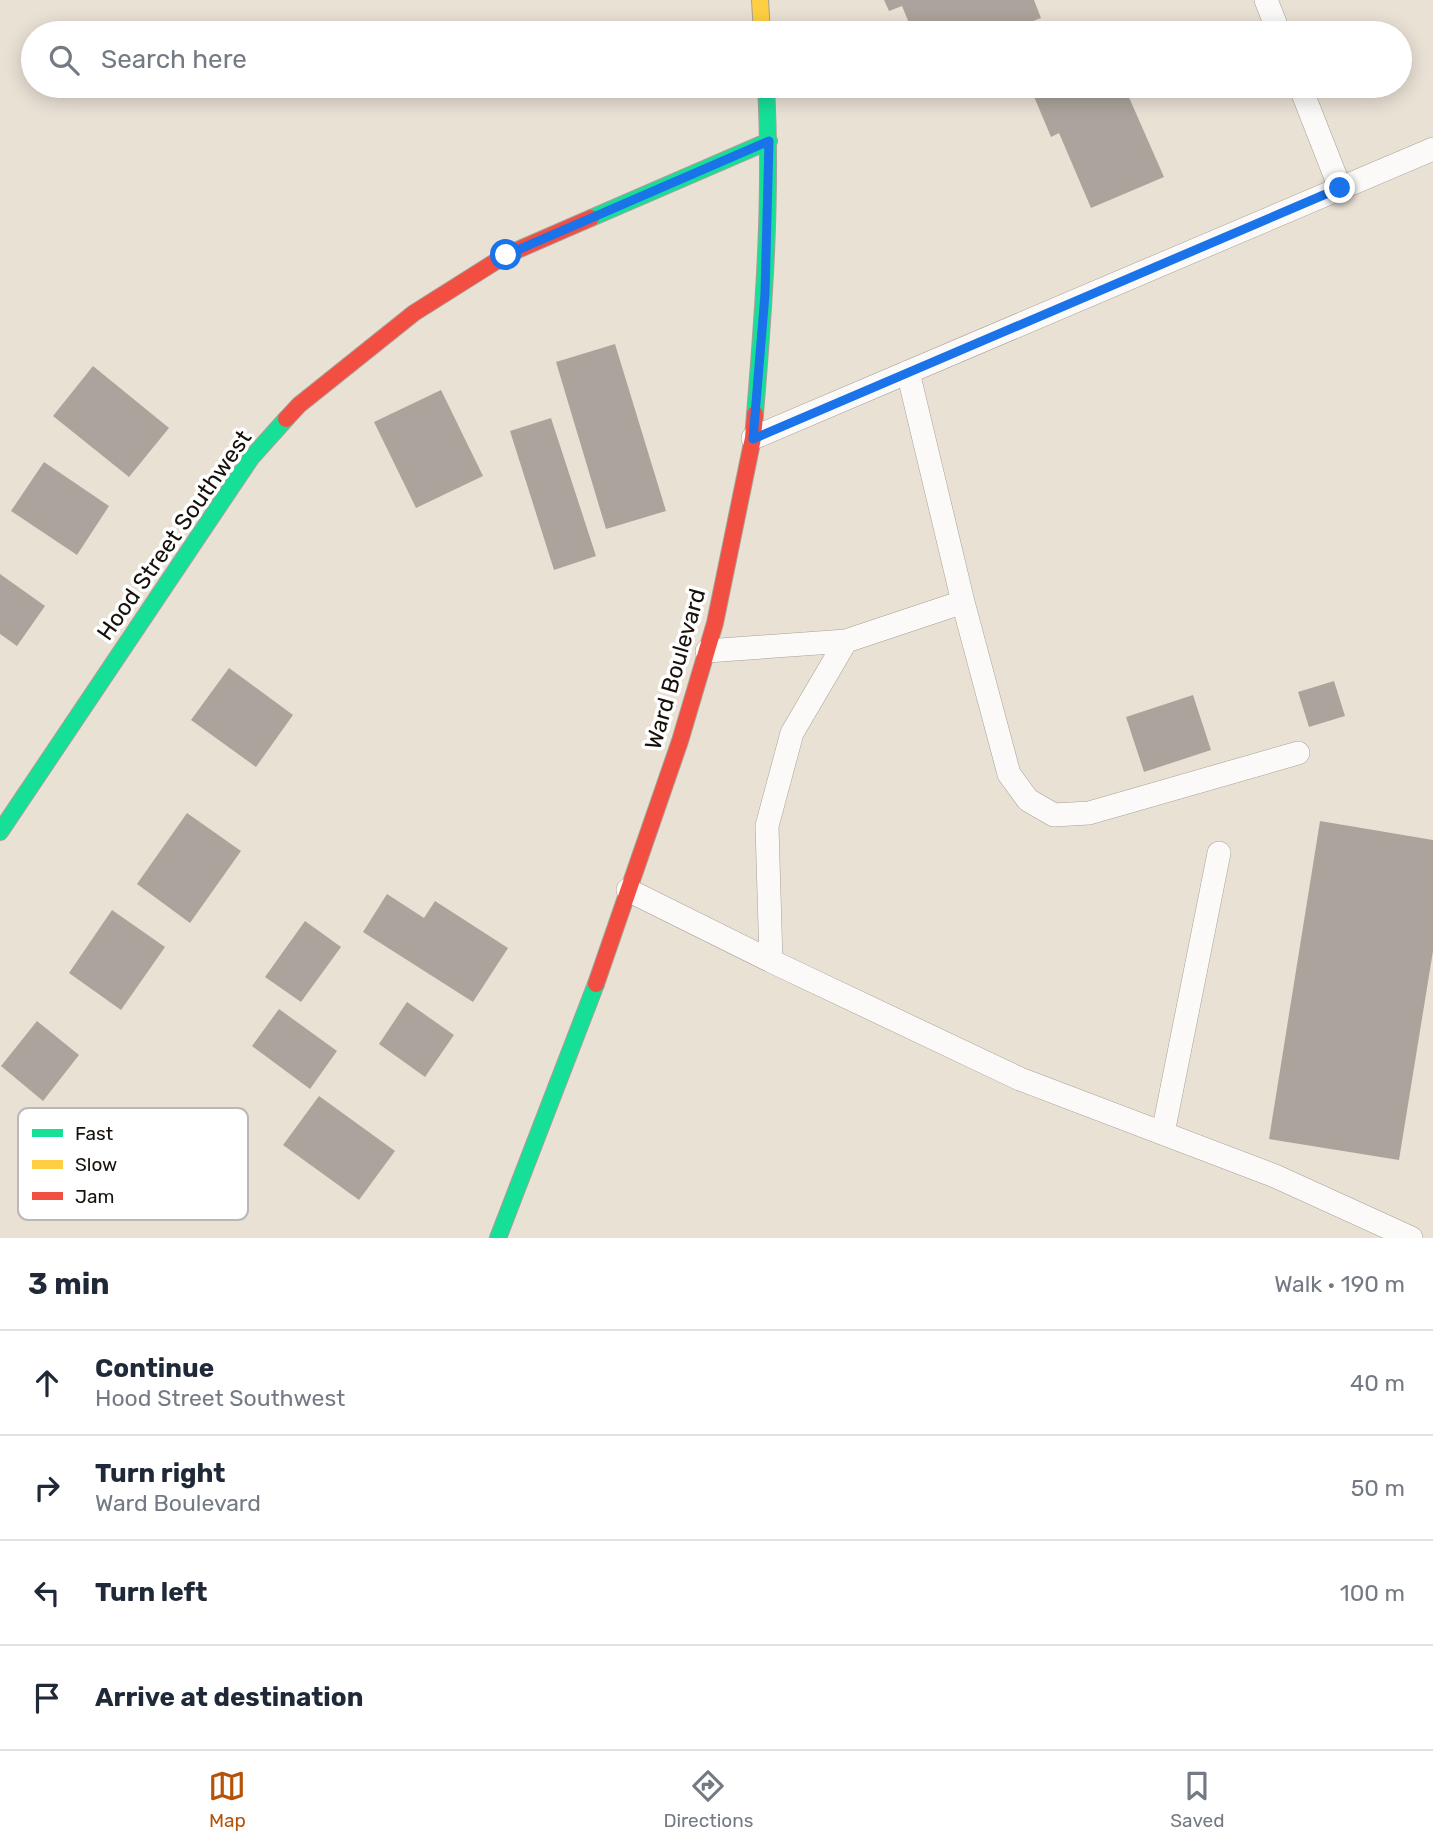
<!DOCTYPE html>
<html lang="en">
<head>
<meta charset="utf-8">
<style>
	body { margin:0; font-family:Rubik,sans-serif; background:#f2f2f3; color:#1f2937 }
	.stop { position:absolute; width:21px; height:21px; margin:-16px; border:5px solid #1a73e8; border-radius:50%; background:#fff }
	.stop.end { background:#1a73e8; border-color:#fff; box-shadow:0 2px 7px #0008 }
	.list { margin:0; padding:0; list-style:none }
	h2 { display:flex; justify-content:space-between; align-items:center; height:91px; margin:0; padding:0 28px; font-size:30px }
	h2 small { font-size:23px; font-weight:400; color:#747a83 }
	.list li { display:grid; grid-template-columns:46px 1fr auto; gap:21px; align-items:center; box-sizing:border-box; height:105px; padding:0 28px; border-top:2px solid #e0e1e3 }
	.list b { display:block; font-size:26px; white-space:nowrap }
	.list p { margin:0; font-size:23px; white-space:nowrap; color:#747a83 }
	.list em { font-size:23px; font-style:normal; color:#747a83 }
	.icon { flex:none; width:38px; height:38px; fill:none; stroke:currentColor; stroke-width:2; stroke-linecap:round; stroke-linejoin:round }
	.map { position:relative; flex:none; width:1433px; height:1238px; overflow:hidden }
	.search { position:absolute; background:#fff; box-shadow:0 4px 18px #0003; left:21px; right:21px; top:21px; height:77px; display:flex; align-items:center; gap:18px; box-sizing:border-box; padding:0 24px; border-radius:38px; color:#747a83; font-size:26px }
	.sheet { height:511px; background:#fff }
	nav { display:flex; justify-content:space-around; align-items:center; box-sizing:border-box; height:98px; border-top:2px solid #e0e1e3; background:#fff; font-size:19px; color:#747a83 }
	nav a { display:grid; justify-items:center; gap:4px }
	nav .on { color:#b45309 }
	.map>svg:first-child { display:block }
	.building { fill:#aca49c }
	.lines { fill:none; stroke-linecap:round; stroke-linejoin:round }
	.lane-casing { stroke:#a6a096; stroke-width:24 }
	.fast-casing { stroke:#a6a096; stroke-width:18 }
	.slow-casing { stroke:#a6a096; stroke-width:18 }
	.jam-casing { stroke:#a6a096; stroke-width:18 }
	.lane { stroke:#fcfaf9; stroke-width:23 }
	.fast { stroke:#16e098; stroke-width:16 }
	.slow { stroke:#ffcf43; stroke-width:16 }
	.jam { stroke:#f24e42; stroke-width:16 }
	.route { stroke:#1a73e8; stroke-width:9 }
	.labels { text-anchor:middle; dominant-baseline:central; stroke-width:7; stroke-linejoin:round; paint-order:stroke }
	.street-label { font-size:23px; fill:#16110a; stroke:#fff }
	.key { fill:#fff; stroke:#b9b8b6; stroke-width:2 }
	.key-label { font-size:19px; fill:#16110a }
</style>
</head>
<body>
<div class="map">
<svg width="1433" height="1238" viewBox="0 0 1433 1238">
	<rect width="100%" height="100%" fill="#eae1d5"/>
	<path class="building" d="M884,0H1034L1041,18L1002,33H913L902,6L889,11Z
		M1033,86H1124L1164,177L1091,208L1059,133L1051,137L1030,87Z
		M615,344L666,511L606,529L556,362Z
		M93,366L169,428L129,477L53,416Z
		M441,390L483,476L416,508L374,422Z
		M551,418L596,556L554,570L510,431Z
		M44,462L109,506L77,555L11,511Z
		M0,574L45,606L17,646L0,634Z
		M229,668L293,715L256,767L191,720Z
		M1334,681L1345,716L1309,727L1298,692Z
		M1193,695L1211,750L1144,772L1126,717Z
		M187,813L241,851L190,923L137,884Z
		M1320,821L1433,840V951L1399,1160L1269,1139Z
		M387,894L424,918L435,901L508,948L473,1002L363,932Z
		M112,910L165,947L121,1010L69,973Z
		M305,921L341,947L301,1002L265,977Z
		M407,1002L454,1035L425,1077L379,1044Z
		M279,1009L337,1051L310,1089L252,1046Z
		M37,1021L79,1055L43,1101L1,1066Z
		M319,1096L395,1151L359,1200L283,1145Z"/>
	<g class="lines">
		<g class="lane-casing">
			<path id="lane" d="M1266,0L1279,33
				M1300,86L1340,188
				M908,372L963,602L846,641L792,733L767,826L771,961L1020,1079L1275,1176L1411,1238
				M753,438L1433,149
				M963,602L1009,774L1028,800L1054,815L1089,813L1298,753
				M707,651L846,641
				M628,890L771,961
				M1163,1133L1219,853"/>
		</g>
		<g class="fast-casing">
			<path id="fast" d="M591,218L769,141
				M755,414C764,305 772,196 766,86
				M0,832L251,458L286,419
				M498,1238L596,984"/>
		</g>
		<g class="slow-casing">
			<path id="slow" d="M760,0L762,33"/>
		</g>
		<g class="jam-casing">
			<path id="jam" d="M286,419L299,405L414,313L506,255L591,218
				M596,984L680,741L715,623L753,438L755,414"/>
		</g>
		<use href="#lane" class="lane"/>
		<use href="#fast" class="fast"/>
		<use href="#slow" class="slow"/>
		<use href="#jam" class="jam"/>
	</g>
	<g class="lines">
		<path class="route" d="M506,255L769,141L765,294L753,439L1340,188"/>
	</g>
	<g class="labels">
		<g class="street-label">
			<text transform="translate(174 535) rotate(-55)">Hood Street Southwest</text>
			<text transform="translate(675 669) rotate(-74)">Ward Boulevard</text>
		</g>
	</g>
	<rect x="18" y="1108" width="230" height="112" rx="10" class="key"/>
	<rect x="32" y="1129" width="31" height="8" fill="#16e098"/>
	<rect x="32" y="1160" width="31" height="9" fill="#ffcf43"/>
	<rect x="32" y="1192" width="31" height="8" fill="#f24e42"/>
	<g class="key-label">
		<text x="75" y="1140">Fast</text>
		<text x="75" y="1171">Slow</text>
		<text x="75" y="1203">Jam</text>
	</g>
</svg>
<div class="stop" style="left:506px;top:255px"></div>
<div class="stop end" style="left:1340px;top:188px"></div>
<div class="search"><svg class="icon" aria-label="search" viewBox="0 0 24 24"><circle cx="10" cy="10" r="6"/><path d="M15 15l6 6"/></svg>Search here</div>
</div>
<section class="sheet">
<h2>3 min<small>Walk · 190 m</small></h2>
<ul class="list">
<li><svg class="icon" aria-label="ahead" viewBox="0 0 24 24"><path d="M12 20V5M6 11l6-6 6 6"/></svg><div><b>Continue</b><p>Hood Street Southwest</p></div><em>40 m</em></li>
<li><svg class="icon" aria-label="right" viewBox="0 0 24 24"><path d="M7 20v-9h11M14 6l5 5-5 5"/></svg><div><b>Turn right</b><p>Ward Boulevard</p></div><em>50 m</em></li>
<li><svg class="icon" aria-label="left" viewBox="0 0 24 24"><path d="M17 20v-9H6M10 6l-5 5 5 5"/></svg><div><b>Turn left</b></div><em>100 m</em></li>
<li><svg class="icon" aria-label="arrive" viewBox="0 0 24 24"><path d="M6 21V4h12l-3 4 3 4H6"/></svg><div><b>Arrive at destination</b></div></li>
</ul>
</section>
<nav>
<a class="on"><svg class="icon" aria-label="map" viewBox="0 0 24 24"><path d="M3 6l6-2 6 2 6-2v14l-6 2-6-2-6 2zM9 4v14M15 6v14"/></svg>Map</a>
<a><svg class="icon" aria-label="directions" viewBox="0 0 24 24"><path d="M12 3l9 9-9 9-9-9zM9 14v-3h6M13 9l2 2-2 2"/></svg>Directions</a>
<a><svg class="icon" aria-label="saved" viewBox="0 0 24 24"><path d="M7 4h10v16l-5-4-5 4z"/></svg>Saved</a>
</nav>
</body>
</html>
